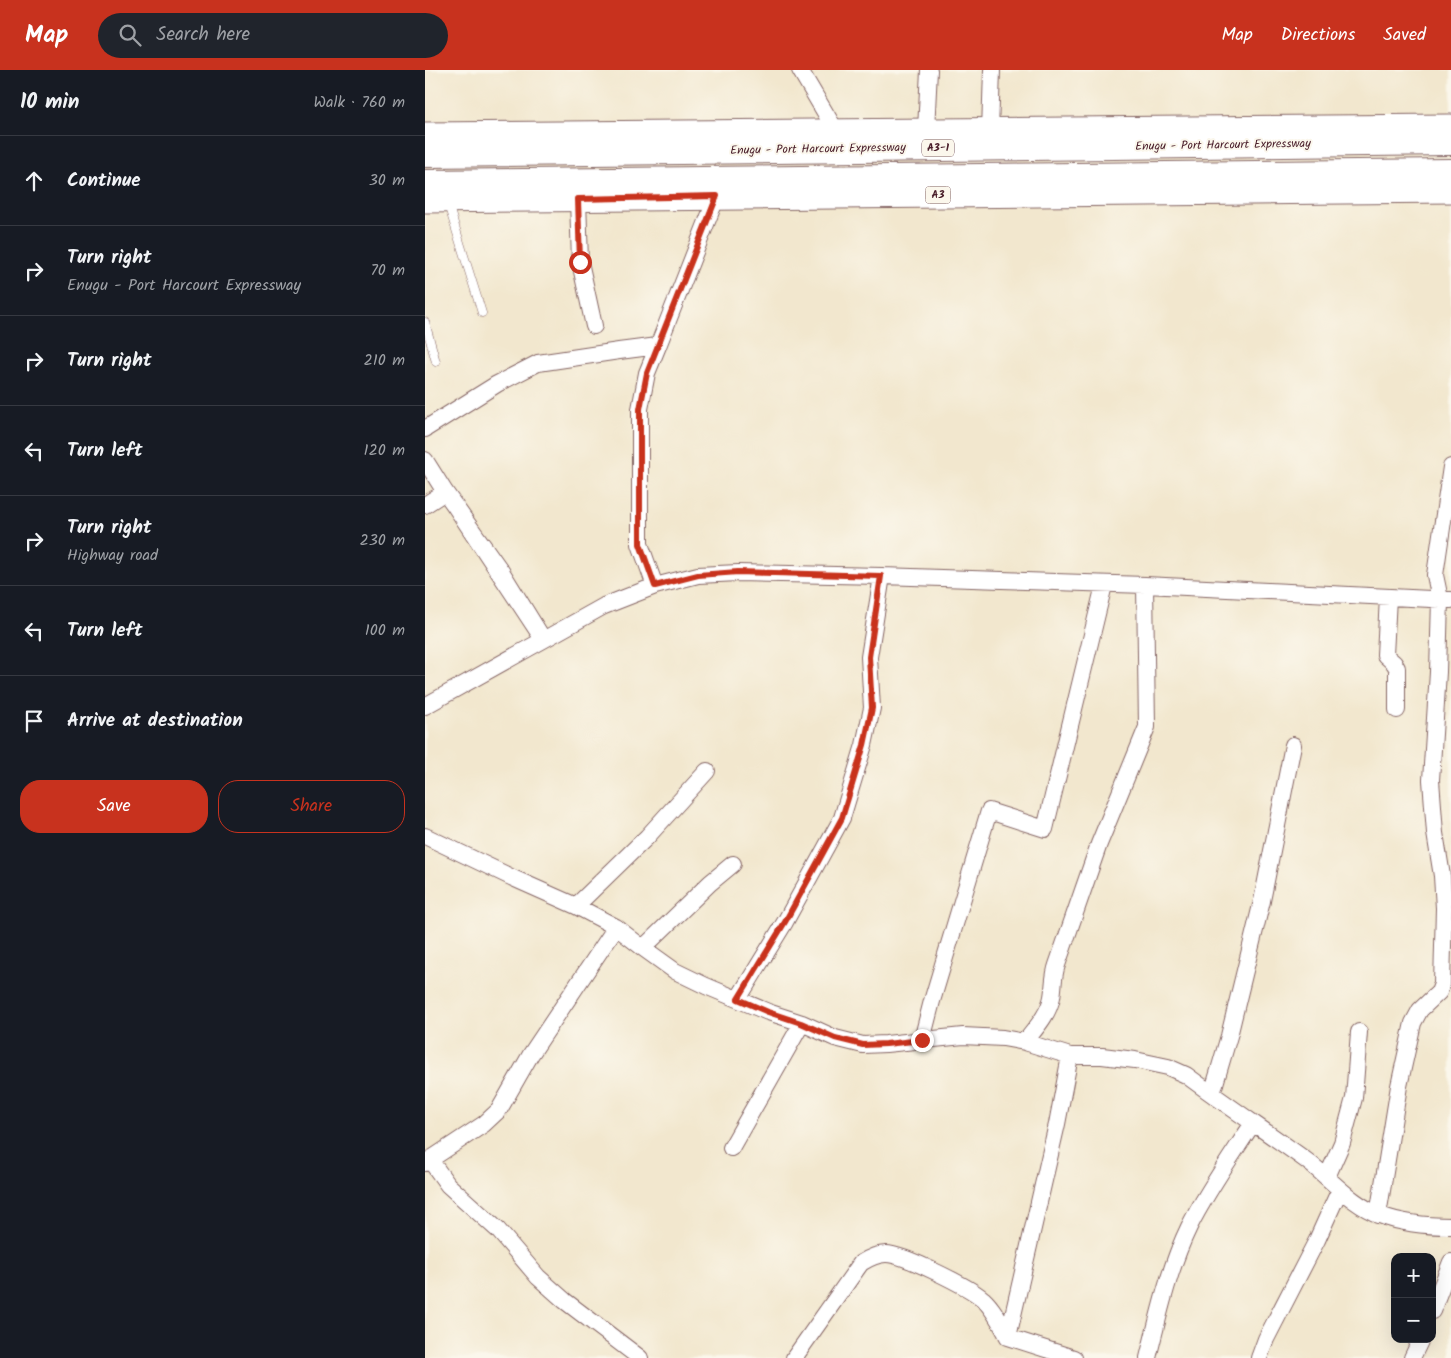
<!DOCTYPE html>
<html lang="en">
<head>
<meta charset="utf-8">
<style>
	body { margin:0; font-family:Kalam,sans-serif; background:#20242c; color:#f1f3f6 }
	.controls { position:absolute; right:15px; bottom:15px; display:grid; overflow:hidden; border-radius:10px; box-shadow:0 5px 20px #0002 }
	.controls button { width:45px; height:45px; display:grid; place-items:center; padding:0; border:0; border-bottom:1px solid #363941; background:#171b24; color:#f1f3f6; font:25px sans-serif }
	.stop { position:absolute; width:15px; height:15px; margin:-11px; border:4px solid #c8321e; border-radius:50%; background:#fff }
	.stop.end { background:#c8321e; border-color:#fff; box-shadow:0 1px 5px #0008 }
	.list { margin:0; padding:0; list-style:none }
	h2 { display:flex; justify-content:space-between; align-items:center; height:65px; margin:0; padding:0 20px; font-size:21px }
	h2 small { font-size:16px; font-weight:400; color:#9ea1a6 }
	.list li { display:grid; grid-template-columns:32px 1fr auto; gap:15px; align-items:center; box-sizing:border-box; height:90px; padding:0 20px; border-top:1px solid #363941 }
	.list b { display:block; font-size:19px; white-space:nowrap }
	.list p { margin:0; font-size:16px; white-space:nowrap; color:#9ea1a6 }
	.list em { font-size:16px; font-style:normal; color:#9ea1a6 }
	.actions { display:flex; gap:10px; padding:15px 20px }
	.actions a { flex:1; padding:11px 0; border:1px solid #c8321e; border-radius:20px; text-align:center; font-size:18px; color:#c8321e }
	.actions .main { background:#c8321e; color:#fff }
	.icon { flex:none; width:28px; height:28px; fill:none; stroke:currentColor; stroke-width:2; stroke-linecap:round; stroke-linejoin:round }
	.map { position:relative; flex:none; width:1026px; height:1288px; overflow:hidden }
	header { display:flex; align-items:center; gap:30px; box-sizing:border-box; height:70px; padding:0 25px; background:#c8321e; color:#fff }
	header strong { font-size:24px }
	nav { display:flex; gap:28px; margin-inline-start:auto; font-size:18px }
	.search { width:350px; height:45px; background:#20242c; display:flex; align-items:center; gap:12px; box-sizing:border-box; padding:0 18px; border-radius:28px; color:#9ea1a6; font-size:19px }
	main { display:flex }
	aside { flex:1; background:#171b24 }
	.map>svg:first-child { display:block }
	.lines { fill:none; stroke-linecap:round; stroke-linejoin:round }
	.service-casing { stroke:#856564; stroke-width:9 }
	.minor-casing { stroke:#856564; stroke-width:18 }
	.primary-casing { stroke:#856564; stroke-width:27 }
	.trunk-casing { stroke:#856564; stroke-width:28 }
	.service { stroke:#fff; stroke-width:8 }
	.minor { stroke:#fff; stroke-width:16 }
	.primary { stroke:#fff; stroke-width:25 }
	.trunk { stroke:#fff; stroke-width:26 }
	.route { stroke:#c8321e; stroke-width:6 }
	.labels { text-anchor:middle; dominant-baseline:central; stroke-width:4; stroke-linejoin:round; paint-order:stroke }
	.shield { fill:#fbf7ec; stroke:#7f6065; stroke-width:1 }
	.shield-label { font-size:11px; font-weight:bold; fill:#4a1f2b }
	.street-label { font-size:12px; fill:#4a1f2b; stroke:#fbf7ec }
</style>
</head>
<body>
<header>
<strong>Map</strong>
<div class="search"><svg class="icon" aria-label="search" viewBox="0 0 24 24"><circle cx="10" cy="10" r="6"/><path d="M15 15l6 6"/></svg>Search here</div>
<nav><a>Map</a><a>Directions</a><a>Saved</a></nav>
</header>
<main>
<aside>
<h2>10 min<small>Walk · 760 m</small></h2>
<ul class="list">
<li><svg class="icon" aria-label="ahead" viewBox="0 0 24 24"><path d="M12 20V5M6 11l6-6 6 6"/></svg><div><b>Continue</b></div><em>30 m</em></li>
<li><svg class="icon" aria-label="right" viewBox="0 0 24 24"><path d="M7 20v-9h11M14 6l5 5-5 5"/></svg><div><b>Turn right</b><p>Enugu - Port Harcourt Expressway</p></div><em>70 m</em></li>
<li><svg class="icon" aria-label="right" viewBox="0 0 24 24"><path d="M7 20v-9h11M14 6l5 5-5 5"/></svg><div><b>Turn right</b></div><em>210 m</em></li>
<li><svg class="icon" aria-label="left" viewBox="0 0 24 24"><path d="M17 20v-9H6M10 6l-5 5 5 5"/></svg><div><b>Turn left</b></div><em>120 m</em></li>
<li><svg class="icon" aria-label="right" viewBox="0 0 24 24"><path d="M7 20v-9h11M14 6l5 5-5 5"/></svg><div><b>Turn right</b><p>Highway road</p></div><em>230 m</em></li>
<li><svg class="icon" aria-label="left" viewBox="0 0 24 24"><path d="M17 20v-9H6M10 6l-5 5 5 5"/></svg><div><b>Turn left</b></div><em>100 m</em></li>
<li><svg class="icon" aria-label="arrive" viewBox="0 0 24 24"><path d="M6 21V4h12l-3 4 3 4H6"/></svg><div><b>Arrive at destination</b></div></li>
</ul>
<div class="actions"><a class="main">Save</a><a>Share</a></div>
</aside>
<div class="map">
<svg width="1026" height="1288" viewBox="0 0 1026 1288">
	<rect width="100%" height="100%" fill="#fbf7ec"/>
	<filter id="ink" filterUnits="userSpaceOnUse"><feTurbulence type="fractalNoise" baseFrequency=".02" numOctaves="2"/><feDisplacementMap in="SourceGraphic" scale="10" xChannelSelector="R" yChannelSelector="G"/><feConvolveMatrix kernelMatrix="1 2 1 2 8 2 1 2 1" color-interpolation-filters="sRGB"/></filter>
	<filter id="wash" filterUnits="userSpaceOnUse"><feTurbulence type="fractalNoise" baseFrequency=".0096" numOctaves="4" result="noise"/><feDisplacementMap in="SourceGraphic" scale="20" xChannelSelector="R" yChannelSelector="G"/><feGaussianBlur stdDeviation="1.12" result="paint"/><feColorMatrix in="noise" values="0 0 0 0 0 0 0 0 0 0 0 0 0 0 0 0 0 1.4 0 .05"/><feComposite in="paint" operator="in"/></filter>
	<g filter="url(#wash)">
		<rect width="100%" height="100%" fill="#f2e7ce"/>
	</g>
	<g filter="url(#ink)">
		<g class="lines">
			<g class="service-casing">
				<path id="service" d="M23,134L57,243
					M0,252L11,292"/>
			</g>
			<g class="minor-casing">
				<path id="minor" d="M375,0L411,61
					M501,60L504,0
					M565,61L567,0
					M153,129L155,192L169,256
					M0,359L72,314L113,293L194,281L233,276L292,126
					M0,390L20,422L76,501L118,569L30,436
					M0,435L20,422
					M230,516L215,474V339L222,303L233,276
					M963,527L960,585L969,593L972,598V640
					M0,636L179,536L230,516L273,505L313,503L457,506L720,515L1026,530
					M0,766L88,808L151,836L191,857L218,878L250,901L281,916L343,942L377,953L410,968L438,975L461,974L538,966L578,968L600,972L645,986H677L710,990L743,997L761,1005C801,1035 842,1062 882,1091C906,1109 927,1135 955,1145C978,1154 1002,1156 1026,1156
					M151,836L222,767L282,701
					M218,878L285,813L308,794
					M313,929L360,852L417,748L439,675L447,638L444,587L457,506
					M497,970L507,931L564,741L620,759L679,515
					M600,972C610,959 624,944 627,927C629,916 628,906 632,895L674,774L722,657L720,515
					M787,1024L804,966L837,831L868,675
					M306,1078L377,953
					M5,1090L23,1115L73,1160L113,1207L140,1231L215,1288
					M0,1093L59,1054L74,1040L106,984L191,857
					M902,1107L917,1073L929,1028L934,962
					M953,1145L974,1016L988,953L995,940L1014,922L1017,914L1019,838L1017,806L1010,763L1006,710L1013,602L1015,529L1010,505L1026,397
					M1007,1241L1026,1192
					M583,1267L632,1054L645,986
					M369,1288L436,1193C444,1188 452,1184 461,1184C479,1184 544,1217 558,1229C569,1239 576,1254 583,1267L649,1288
					M723,1288C734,1244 744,1198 764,1157C782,1121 806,1087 828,1053
					M834,1288L841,1269L892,1170L915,1119
					M987,1288L996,1269"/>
			</g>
			<g class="primary-casing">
				<path id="primary" d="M0,65L1026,57
					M0,130L1026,120"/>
			</g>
			<g class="trunk-casing">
				<path id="trunk" d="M0,84L1026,72
					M0,113L1026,102"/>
			</g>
			<use href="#service" class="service"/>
			<use href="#minor" class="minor"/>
			<use href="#primary" class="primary"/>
			<use href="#trunk" class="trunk"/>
		</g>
	</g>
	<g class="lines" filter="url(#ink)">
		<path class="route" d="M155,192L153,129L292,126L222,303L215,339V474L230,516L273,505L313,502L456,506L444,587L447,638L439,675L417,748L360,852L313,929L343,942L376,953L410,968L438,975L461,974L497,970"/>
	</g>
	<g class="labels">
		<g class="shield">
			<rect x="497" y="69.5" width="32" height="17" rx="4"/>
			<rect x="500.5" y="116.5" width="25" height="17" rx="4"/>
		</g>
		<g class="shield-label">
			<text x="513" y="78">A3-1</text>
			<text x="513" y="125">A3</text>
		</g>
		<g class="street-label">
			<text transform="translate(798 75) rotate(-1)">Enugu - Port Harcourt Expressway</text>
			<text transform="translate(393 79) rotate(-1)">Enugu - Port Harcourt Expressway</text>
		</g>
	</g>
</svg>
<div class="controls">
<button>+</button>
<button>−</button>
</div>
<div class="stop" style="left:155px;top:192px"></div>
<div class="stop end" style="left:497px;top:970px"></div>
</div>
</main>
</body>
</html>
